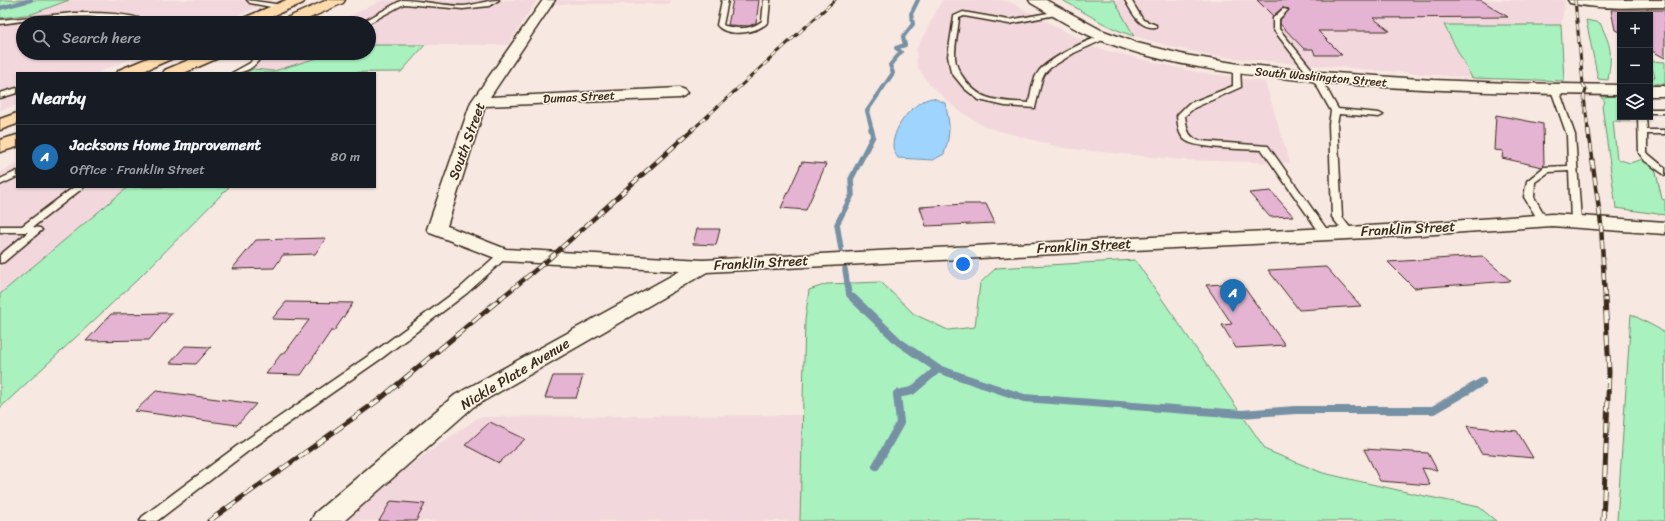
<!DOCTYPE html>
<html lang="en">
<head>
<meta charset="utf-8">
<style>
	body { margin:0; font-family:Sriracha,sans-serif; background:#242831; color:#f1f3f6 }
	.controls { position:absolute; right:12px; top:12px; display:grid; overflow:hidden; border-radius:0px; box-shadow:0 1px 3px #0004 }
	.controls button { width:36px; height:36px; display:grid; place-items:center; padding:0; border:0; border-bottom:1px solid #363941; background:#171b24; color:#f1f3f6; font:20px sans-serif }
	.you { position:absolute; left:963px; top:264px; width:14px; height:14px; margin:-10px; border:3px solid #fff; border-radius:50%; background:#1a73e8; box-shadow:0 0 0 6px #1a73e833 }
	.badge { display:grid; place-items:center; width:26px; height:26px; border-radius:50%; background:#1f6fb2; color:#fff; font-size:13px; font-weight:700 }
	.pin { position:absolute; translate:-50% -33px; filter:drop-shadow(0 1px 2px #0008) }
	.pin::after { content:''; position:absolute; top:21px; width:14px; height:12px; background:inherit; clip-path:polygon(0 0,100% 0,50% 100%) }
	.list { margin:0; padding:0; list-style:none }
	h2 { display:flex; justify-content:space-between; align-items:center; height:52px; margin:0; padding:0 16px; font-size:17px }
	h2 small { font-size:13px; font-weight:400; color:#9ea1a6 }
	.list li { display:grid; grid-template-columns:26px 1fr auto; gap:12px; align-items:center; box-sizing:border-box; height:64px; padding:0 16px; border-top:1px solid #363941 }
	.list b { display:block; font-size:15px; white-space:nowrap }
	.list p { margin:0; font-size:13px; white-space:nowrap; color:#9ea1a6 }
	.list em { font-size:13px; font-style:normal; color:#9ea1a6 }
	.icon { flex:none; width:22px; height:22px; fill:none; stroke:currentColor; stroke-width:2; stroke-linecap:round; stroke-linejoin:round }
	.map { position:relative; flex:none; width:1665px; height:521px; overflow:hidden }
	.search { position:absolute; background:#171b24; box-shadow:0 1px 3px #0004; left:16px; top:16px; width:360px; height:44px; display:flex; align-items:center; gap:10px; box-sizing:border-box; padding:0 14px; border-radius:22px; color:#9ea1a6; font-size:15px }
	.panel { position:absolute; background:#171b24; box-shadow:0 1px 3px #0004; left:16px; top:72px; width:360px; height:116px; border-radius:0px }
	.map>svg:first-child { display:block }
	.built { fill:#f2d8dc }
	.green { fill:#a9f1be; stroke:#728e6e }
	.water { fill:#9ed4fd; stroke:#7690a4 }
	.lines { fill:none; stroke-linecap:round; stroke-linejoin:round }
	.stream-far2 { stroke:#7690a4; stroke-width:4 }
	.stream-far1 { stroke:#7690a4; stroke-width:5.5 }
	.stream { stroke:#7690a4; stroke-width:8 }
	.building { fill:#e5b4d2; stroke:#3b2a1e }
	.lane-casing { stroke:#3b2a1e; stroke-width:3 }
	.street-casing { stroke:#3b2a1e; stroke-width:3 }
	.secondary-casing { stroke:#3b2a1e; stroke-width:3 }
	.highway-casing { stroke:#3b2a1e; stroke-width:3 }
	.lane { fill:#fcf5e5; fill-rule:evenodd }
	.street { fill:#fcf5e5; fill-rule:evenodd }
	.secondary { fill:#fcf5e5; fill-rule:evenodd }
	.highway { fill:#fedbac; fill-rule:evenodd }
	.rail-far2-casing { stroke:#3b2a1e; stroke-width:3 }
	.rail-far1-casing { stroke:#3b2a1e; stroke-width:4.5 }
	.rail-casing { stroke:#3b2a1e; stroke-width:5 }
	.rail-far2 { stroke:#fcf5e5; stroke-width:2; stroke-dasharray:6; stroke-linecap:butt }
	.rail-far1 { stroke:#fcf5e5; stroke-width:3; stroke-dasharray:8; stroke-linecap:butt }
	.rail { stroke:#fcf5e5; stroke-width:3.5; stroke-dasharray:11; stroke-linecap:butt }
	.labels { text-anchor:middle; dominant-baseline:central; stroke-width:3; stroke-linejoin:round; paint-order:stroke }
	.far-street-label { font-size:12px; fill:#3b2a1e; stroke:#fcf5e5 }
	.street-label { font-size:14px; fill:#3b2a1e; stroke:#fcf5e5 }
</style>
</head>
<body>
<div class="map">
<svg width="1665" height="521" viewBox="0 0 1665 521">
	<rect width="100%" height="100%" fill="#f7e8e1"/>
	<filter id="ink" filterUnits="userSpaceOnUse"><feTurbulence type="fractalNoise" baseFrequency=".025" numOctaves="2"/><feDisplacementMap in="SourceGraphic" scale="8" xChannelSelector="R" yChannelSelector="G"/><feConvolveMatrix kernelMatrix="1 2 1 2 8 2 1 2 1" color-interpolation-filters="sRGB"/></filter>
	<g filter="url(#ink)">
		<path class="built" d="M69,0H275L219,23H23V53H145L96,73H17V105L0,110V18L32,14Z
			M383,0H537L508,45H369V23H334Z
			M557,0H671L669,4H554Z
			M942,0H1001L1010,2L1096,48L1191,71L1265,82L1290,163L1182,160L1063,148L985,127L958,110L929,84L917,66L916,50Z
			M1114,0H1560L1565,1L1561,25H1444L1472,78L1264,61L1215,56L1176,48L1134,36Z
			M270,53H333L274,71L238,68Z
			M17,164V187H128L0,294V172Z
			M803,415L800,521H342L384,483L479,417Z"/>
		<path class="green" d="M0,0H69L32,14L0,18Z
			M1062,0H1114L1134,36C1106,28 1087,13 1062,0Z
			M1586,20L1600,23C1612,48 1612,52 1608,80L1598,79Z
			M1444,25H1561L1564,81L1472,78Z
			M369,45H425L401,72L245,73L253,69L274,71L333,53H369Z
			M1650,61L1665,62V84H1650V77H1655Z
			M1620,96V117H1630L1629,121H1613L1617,159L1630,163L1643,159L1655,168L1662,199L1665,200V215L1616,208L1602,106L1605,102L1601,97Z
			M128,187H229L136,281L0,408V294Z
			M1135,260L1266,450L1323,473L1415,494L1479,507L1496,521H800L805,320L809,290L827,284L881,282L914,314L948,330L975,327L980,283L996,268Z
			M1631,314L1659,329L1665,334V521H1617Z"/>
		<path class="water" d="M933,98L945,103C950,125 951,132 944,154L933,160L898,158C896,155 893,150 893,146C893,127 914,100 933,98Z"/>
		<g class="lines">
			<path class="stream-far2" d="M0,8L31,0
				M872,130L867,111L893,73L890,65L901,52L896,48L905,45L903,37L913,24L911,14L918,0"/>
			<path class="stream-far1" d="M841,249L837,224L852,195L851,179L873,136L871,129
				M845,269L849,295L854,299"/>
			<path class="stream" d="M853,298L899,342L938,369L1024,398L1242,414L1295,410H1433L1482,382
				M876,466L900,423L897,394L912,391L938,369"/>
		</g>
		<path class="building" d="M733,0H759L756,23L749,26L728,25Z
			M1257,0H1481L1508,17L1373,18L1390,31H1318L1342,55H1315L1313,49H1304L1280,24V20L1289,9L1282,8L1273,16Z
			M1611,10H1665V58L1650,50V15H1620V32L1615,30Z
			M1496,115L1543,124L1544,165L1542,167L1502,158L1503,151L1494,150Z
			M802,162L826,164L806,210L781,208Z
			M1271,191L1293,216L1270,217L1249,193Z
			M964,204H986L995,223L926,226L920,207Z
			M697,229H720L716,245L693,244Z
			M326,238L315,254L283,255L274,268L232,269L256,240Z
			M1482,256L1511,281L1414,288L1388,262Z
			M1326,267L1361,306L1299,310L1268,270Z
			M1241,283L1285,345L1236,348L1222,325L1232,324L1206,285Z
			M286,302L353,303L334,331H331L301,375L266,374L281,354H284L309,320L272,319Z
			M172,313L149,340L86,341L111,314Z
			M185,346L211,347L196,364L170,363Z
			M553,376H583L576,398H545Z
			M156,391L256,404L237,425L135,411Z
			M490,422L525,439L499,463L465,445Z
			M1467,426L1517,431L1533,458L1481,453Z
			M1364,449L1428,453L1437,470L1422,468L1430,485L1380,481Z
			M391,501L425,504L416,521H379Z"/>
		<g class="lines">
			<g class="lane-casing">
				<path id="lane" d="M247,0L282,5L285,7L282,9L250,3Z
					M402,0C420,0 442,6 463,6C475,5 487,0 499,0L489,6L463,9L404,4L369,23H361Z
					M722,0H728L723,25L725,26C738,29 751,30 762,21L764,0H770L768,22C758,33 727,38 717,25Z
					M1125,0H1131L1143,20L1156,25V27C1139,29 1132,12 1125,0Z
					M1283,9L1288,10L1279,19V29L1324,84L1338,109L1379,113L1383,115L1379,117L1339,114L1337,124L1342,217L1354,233L1352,235H1346L1332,217L1329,124L1331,111L1317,86L1273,29V18Z
					M1059,11L1061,12V14L1009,24L964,16L959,18C958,30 955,43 955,55C954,70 972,92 986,97C1000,102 1014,102 1029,103C1031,93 1032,80 1039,71C1047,60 1095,34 1107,36V38L1074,53L1050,68L1045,73L1042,79L1035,108L1005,106L979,100L964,88L951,72L948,56L954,16L963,12L1009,20Z
					M74,13C93,13 134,12 149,23C131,23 113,17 95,17C63,15 31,20 0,24V20Z
					M245,53H285L282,55L261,57C254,68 245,73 232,73L250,63L255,56Z
					M1233,66H1239L1240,68L1241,87L1194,108L1185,116C1187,128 1187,137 1200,141L1268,146L1330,234L1328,236H1322L1262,150C1247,149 1195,149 1185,140C1178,134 1178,124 1177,116L1178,114L1188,104L1233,86Z
					M17,88V93L0,98V93Z
					M1552,88H1555L1559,90L1575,135L1581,221L1576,224L1571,221L1569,171L1549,172L1535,182L1534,197L1548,221L1546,223H1540L1524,197L1527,181L1544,167L1568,166L1567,135L1551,90Z
					M1650,109H1665V113H1650Z
					M1638,117H1646L1647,130H1665V134H1647V153L1665,168V175L1645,161L1639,153Z
					M17,171V177L0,185V179Z
					M74,187H84L33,227L40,228L42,230L4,262L0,263V255L28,232H0V226H22Z
					M503,252L508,255L507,257L467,293L382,358L247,452L157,521H140L142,517L237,446L374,352L459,289L499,253Z"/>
			</g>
			<g class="street-casing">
				<path id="street" d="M543,0H555L490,97L679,88L684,90L687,93L684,96L679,98L485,106L447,226L506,249L703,260L1406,224L1552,214L1665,222V234L1552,226L1406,236L707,272L473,407L344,521H311L315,513L455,395L680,271L503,261L430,233L427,229L471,102Z
					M1568,0H1665V7C1634,7 1600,10 1570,3Z"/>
			</g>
			<g class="secondary-casing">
				<path id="secondary" d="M1029,0H1046L1101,30L1137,43L1185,55L1239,64L1321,72L1433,80L1508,83L1620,85V95C1524,94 1428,91 1332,83C1254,76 1174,69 1100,40C1076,31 1054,16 1031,3Z
					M1650,86H1665V96H1650Z"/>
			</g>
			<g class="highway-casing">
				<path id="highway" d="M286,0H305L303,3L256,23H237L239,20Z
					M327,0H345L343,3L299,23H280L282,20Z
					M160,53H181L178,56L139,73H117L119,70Z
					M205,53H226L223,56L184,73H163L165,70Z
					M17,113V124L0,130V119Z
					M17,135V147L0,152V140Z"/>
			</g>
			<use href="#lane" class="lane"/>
			<use href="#street" class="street"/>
			<use href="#secondary" class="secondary"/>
			<use href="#highway" class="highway"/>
			<g class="rail-far2-casing">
				<path id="rail-far2" d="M1575,0L1583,84L1586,90L1584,96L1588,130
					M692,130L835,0"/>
			</g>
			<g class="rail-far1-casing">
				<path id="rail-far1" d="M1588,129L1601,224L1605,299
					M500,299L550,258L693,129"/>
			</g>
			<g class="rail-casing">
				<path id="rail" d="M209,521L380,399L501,298
					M1603,521L1609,372L1605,298"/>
			</g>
			<use href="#rail-far2" class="rail-far2"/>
			<use href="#rail-far1" class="rail-far1"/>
			<use href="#rail" class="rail"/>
		</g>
	</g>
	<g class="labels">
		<g class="far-street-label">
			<text transform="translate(1321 77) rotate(5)">South Washington Street</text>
			<text transform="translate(579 97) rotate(-3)">Dumas Street</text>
		</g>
		<g class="street-label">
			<text transform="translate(467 141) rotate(-70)">South Street</text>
			<text transform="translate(1408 229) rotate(-3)">Franklin Street</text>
			<text transform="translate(1084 246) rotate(-3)">Franklin Street</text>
			<text transform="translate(761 263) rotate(-3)">Franklin Street</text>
			<text transform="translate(515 374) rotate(-31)">Nickle Plate Avenue</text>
		</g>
	</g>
</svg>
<div class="controls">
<button>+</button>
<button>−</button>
<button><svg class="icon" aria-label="layers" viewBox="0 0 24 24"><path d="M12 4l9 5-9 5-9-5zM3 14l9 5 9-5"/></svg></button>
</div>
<div class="you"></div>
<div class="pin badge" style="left:1233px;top:312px">A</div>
<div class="search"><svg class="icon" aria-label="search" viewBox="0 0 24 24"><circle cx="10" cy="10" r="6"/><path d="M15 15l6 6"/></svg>Search here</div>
<section class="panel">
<h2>Nearby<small></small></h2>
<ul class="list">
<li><span class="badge">A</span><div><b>Jacksons Home Improvement</b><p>Office · Franklin Street</p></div><em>80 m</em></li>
</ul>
</section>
</div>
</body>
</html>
